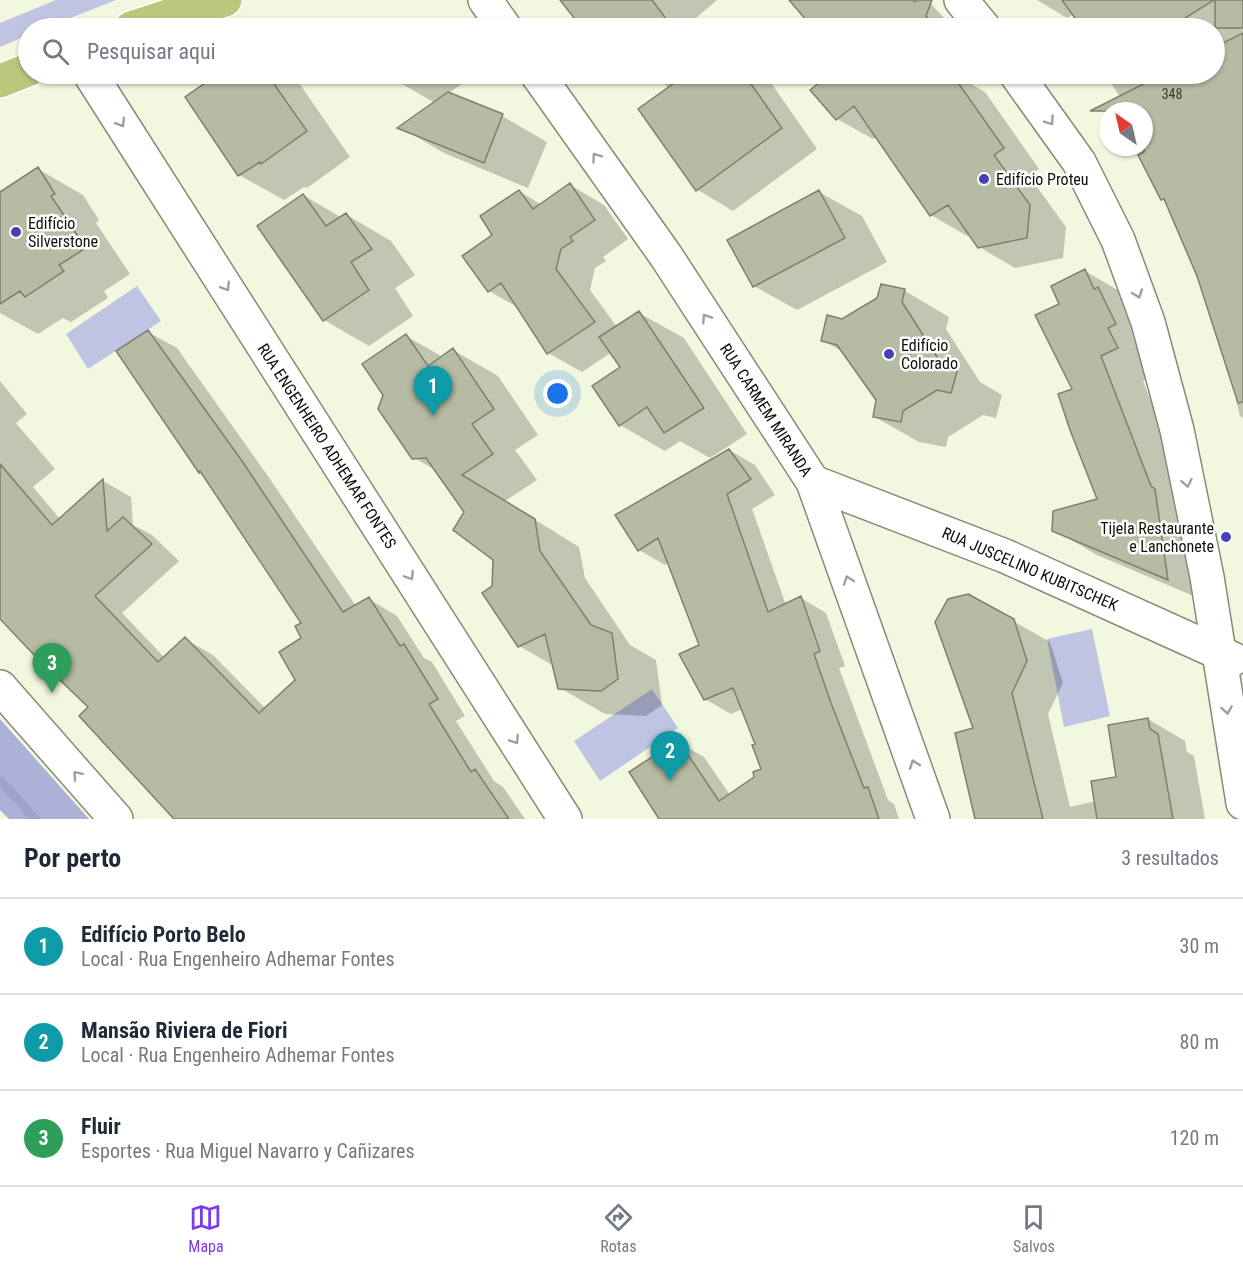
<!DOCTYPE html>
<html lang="pt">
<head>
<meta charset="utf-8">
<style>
	body { margin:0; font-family:"Roboto Condensed",sans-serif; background:#f6f6f7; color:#1f2937 }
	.compass { position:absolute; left:1099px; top:102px; width:54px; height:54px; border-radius:50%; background:#fff; box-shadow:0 2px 4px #0004; rotate:326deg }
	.you { position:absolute; left:558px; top:394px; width:21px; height:21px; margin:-15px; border:4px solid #fff; border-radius:50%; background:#1a73e8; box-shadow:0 0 0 9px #1a73e833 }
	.badge { display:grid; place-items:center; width:39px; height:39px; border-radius:50%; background:#7c3aed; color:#fff; font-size:20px; font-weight:700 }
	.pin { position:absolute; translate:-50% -50px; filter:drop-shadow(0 2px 3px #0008) }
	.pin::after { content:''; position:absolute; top:32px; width:21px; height:18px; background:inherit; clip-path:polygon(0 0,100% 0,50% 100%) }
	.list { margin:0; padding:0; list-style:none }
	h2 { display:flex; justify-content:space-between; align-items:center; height:78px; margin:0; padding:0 24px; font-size:26px }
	h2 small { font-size:20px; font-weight:400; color:#747a83 }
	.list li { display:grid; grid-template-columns:39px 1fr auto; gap:18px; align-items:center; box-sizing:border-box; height:96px; padding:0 24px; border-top:2px solid #e0e1e3 }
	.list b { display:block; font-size:22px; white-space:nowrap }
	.list p { margin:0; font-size:20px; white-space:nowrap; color:#747a83 }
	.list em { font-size:20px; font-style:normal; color:#747a83 }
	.icon { flex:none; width:33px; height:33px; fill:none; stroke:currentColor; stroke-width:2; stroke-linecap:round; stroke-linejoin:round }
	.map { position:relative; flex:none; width:1243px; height:819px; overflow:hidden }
	.search { position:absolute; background:#fff; box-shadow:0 2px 4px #0004; left:18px; right:18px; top:18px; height:66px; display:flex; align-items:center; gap:15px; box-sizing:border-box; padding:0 21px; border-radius:33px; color:#747a83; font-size:22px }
	.sheet { height:366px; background:#fff }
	nav { display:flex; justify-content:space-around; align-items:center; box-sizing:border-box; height:84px; border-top:2px solid #e0e1e3; background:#fff; font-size:16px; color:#747a83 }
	nav a { display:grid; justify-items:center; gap:3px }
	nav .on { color:#7c3aed }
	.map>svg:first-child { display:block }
	.green { fill:#bfc4e3 }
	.forest { fill:#abb1d7 }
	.shadow { fill:#0003 }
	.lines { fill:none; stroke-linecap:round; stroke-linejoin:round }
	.stream { stroke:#9da3c9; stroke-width:9 }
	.building { fill:#b6bba4; stroke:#7d816c; stroke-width:1.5 }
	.minor-casing { stroke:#868b75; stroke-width:36 }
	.major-casing { stroke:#fff; stroke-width:36 }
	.minor { stroke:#fff; stroke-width:33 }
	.major { stroke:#bcc67d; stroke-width:33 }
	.oneway { stroke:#9f9f9c }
	.poi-dot { fill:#4541b7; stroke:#fff; stroke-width:2 }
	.labels { text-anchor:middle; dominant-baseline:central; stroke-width:5; stroke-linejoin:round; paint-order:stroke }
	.number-label { font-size:14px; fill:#383a2e }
	.poi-label { font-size:16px; fill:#0e0f07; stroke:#fff; text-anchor:start }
	.street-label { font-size:16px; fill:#0e0f07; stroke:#fff }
</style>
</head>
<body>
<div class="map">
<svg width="1243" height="819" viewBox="0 0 1243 819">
	<rect width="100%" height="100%" fill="#f2f8df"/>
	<path class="green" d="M56,0H116L45,28H28V35L0,47V23Z
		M137,286L161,321L88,369L66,334Z
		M1092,629L1110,716L1064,727L1047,639Z
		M652,689L678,728L600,781L574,741Z"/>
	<path class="forest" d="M0,719L89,819H9L0,810Z"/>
	<path class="shadow" d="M565,0H717L689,24L693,28H584L563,2Z
		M796,0H927L954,28H815L793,2Z
		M1037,0H1243V418L1240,416L1231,377L1198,276L1167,201L1162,199L1136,147H1144V111H1112L1120,97L1105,74H1214V28H1084L1074,14L1067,18Z
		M437,22L449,28H385L384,23Z
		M217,74H286L297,80L350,157L307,188L304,187L284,200L239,175L205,81Z
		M390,74H477L447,94L502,116L547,142L528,188L444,153L400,127L435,103L390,77Z
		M657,74H765L817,149L733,211L698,190L640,110L669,89Z
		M832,74H953L985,92L1039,169L1029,176L1066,227L1063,258L1015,268L979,247L970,234L967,236L931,215L877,136L873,139L837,119L812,90Z
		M38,169L83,195L99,220L96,223L130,274L104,291L108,298L71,322L63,318L38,334L0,313V194Z
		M570,185L604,205L628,239L603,257L606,261L595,268L590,290L617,327L639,313L684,338L747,434L710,458L680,441L665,451L620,425L622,368L612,352L582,372L548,353L519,308L489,291L494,235L519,191L542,205Z
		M819,192L862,216L887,262L797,310L754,286Z
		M303,195L342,218L347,215L391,241L415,275L395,288L413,316L369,346L324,320Z
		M1085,271L1128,296L1160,373L1143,381L1194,512L1210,603L1097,555L1054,530L1099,500L1074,390L1061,304Z
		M905,291L949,317L946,329L980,382L1002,395L996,418L983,415L948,437L946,447L919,442L875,417L877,400L845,353L822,340L843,321Z
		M148,332L177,348L270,479L356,606L369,599L397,616L424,658L432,662L465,716L456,721L494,781L503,787L525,819H174L90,708L0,617V381L27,414L16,423L55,469L33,487L60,519L103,481L131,497L133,525L152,535L179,561L122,613L165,658L185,639L213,655L266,709L297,681L303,639V623L203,474L200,471Z
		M406,336L443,357L453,350L498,376L538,435L515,450L537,480L505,501L579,547L585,578L630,645L656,660L662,705L646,716L605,714L560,688L554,666L519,646L493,587L495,560L465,512L437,471L413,457Z
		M729,450L755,465L775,495L752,509L786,605L801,598L826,613L845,666L839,668L888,800L894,804L899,819H660L678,742L704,757L730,795L756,778L763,770L757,745L743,709L731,714L705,699L701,645L669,562L665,565L639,550Z
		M1013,621L1050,642L1063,683L1048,714L1070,807L1096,801L1117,778L1148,719L1185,741L1187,752L1194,756L1205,819H977L975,729Z"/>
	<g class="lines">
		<path class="stream" d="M0,780L35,819"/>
	</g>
	<path class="building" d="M560,0H652L673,28H582Z
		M789,0H913L915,2L917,0H932L926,16L936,28H813Z
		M1062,0H1214L1169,28H1082Z
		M1215,0H1243V28H1215Z
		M438,20V28H383L382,22Z
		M1243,33V402L1238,403L1197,276L1164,199L1161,200L1138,155L1144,152V111H1090L1163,74H1215V47Z
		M198,74H267L307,131L261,164L260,162L238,176L185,97L205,83Z
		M687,74H744L782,128L696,191L638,109Z
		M830,74H952L1004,148L994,155L1030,205L1027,238L978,248L948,205L930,216L854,106L836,120L810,90Z
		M448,92L503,114L484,163L397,128Z
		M38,167L55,194L51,196L86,248L59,265L64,271L25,297L20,291L0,304V192Z
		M570,183L595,220L570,237L573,241L561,249L556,269L595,322L547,354L501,283L488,292L462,256L492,235L480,216L519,190L533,209Z
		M819,190L845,238L753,287L727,240Z
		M303,194L326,226L346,213L372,249L351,262L369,290L323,321L257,226Z
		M1085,269L1094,289L1098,287L1116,324L1108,328L1118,348L1101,356L1151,486L1155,489L1168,580L1052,531L1053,511L1097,499L1070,430L1058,394L1072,389L1035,315L1059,304L1051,286Z
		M881,284L905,289L902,302L941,363L958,368L951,393L937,390L903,411L901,422L873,417L876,400L837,345L821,341L827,315L842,319L877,298Z
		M639,311L704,408L664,433L647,407L619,426L592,386L620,367L599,337Z
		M148,330L242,461L343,612L369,597L400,646L404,644L438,699L429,704L471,772L475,769L509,819H174L79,716L88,707L36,657L0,619V464L52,525L103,479L107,531L123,517L152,544L95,596L158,662L185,637L259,713L295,680L279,652L301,638L295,626L301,623L200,471L199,473L116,351Z
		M406,334L428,366L453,348L494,409L472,424L493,454L462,475L535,519L540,551L591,625L612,633L618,679L601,691L558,689L545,634L518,647L482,593L492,586L493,560L453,530L464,512L426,458L412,459L378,409L383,395L362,364Z
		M729,449L751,479L727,494L768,612L801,596L820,651L814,654L831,703L864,788L868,787L879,819H659L629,772L678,740L719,801L754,777L753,772L761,769L752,745L755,744L733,688L704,700L679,654L699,645L658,538L638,551L615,515Z
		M968,594L1014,619L1027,661L1012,693L1043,819H975L955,733L973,728L935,622L948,599Z
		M1148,718L1150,729L1158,734L1173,819H1097L1091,781L1116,777L1108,725Z"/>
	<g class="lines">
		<g class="minor-casing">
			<path id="minor" d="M485,0L505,28
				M961,0L984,28
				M90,74L565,819
				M537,74L666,256L813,482L933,819
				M1016,74L1079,162L1118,240L1148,322L1177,430L1207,577L1243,803
				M813,482L1005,556L1233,659
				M0,687L116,819"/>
		</g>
		<g class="major-casing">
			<path id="major" d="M131,28L177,13L225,0
				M0,81L28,70"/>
		</g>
		<use href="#minor" class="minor"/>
		<use href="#major" class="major"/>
	</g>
	<defs><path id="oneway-chevron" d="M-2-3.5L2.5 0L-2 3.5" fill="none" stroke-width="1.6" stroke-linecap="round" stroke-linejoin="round" transform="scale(1.5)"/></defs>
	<g class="oneway">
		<use href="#oneway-chevron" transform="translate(1050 121) rotate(55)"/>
		<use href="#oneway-chevron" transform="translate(121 123) rotate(58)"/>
		<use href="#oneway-chevron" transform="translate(596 157) rotate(-125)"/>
		<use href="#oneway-chevron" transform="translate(226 287) rotate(58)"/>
		<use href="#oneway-chevron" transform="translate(1138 294) rotate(70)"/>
		<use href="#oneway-chevron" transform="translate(706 318) rotate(-123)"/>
		<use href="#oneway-chevron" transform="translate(1187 483) rotate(79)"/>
		<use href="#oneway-chevron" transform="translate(410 576) rotate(57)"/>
		<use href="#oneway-chevron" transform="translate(848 580) rotate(-110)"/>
		<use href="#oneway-chevron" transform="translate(1227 710) rotate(81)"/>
		<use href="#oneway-chevron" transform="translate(515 740) rotate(57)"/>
		<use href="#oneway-chevron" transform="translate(914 764) rotate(-109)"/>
		<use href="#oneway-chevron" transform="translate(77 775) rotate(-131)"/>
	</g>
	<g class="poi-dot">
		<circle cx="984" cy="179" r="6"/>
		<circle cx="16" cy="232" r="6"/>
		<circle cx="889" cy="354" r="6"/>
		<circle cx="1226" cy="537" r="6"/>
	</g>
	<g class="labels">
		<g class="number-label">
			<text x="1172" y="94">348</text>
		</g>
		<g class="poi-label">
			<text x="996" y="179">Edifício Proteu</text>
			<text x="28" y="223">Edifício<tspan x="28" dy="18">Silverstone</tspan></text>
			<text x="901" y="345">Edifício<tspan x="901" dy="18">Colorado</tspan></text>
			<text x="1214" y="528" text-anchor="end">Tijela Restaurante<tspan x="1214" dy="18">e Lanchonete</tspan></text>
		</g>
		<g class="street-label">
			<text transform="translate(766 410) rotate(57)">RUA CARMEM MIRANDA</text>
			<text transform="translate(327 446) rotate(57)">RUA ENGENHEIRO ADHEMAR FONTES</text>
			<text transform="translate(1030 569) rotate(23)">RUA JUSCELINO KUBITSCHEK</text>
		</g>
	</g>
</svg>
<svg class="compass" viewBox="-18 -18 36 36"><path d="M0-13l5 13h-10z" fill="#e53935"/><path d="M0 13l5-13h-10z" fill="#747a83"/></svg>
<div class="you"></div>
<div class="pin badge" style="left:433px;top:416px;background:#0f9aa8">1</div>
<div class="pin badge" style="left:670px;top:781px;background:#0f9aa8">2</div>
<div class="pin badge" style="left:52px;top:693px;background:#2e9e5b">3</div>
<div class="search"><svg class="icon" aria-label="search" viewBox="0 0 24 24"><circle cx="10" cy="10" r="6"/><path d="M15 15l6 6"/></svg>Pesquisar aqui</div>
</div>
<section class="sheet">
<h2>Por perto<small>3 resultados</small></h2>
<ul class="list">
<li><span class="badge" style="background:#0f9aa8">1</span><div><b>Edifício Porto Belo</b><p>Local · Rua Engenheiro Adhemar Fontes</p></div><em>30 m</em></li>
<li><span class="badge" style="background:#0f9aa8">2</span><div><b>Mansão Riviera de Fiori</b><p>Local · Rua Engenheiro Adhemar Fontes</p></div><em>80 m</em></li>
<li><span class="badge" style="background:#2e9e5b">3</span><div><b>Fluir</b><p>Esportes · Rua Miguel Navarro y Cañizares</p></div><em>120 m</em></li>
</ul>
</section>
<nav>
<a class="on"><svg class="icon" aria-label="map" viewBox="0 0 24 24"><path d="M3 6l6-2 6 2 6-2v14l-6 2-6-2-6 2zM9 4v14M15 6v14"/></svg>Mapa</a>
<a><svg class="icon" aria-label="directions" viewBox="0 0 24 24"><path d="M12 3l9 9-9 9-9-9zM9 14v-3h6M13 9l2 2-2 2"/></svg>Rotas</a>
<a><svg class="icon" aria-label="saved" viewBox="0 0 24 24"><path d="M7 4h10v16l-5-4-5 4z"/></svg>Salvos</a>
</nav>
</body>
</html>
